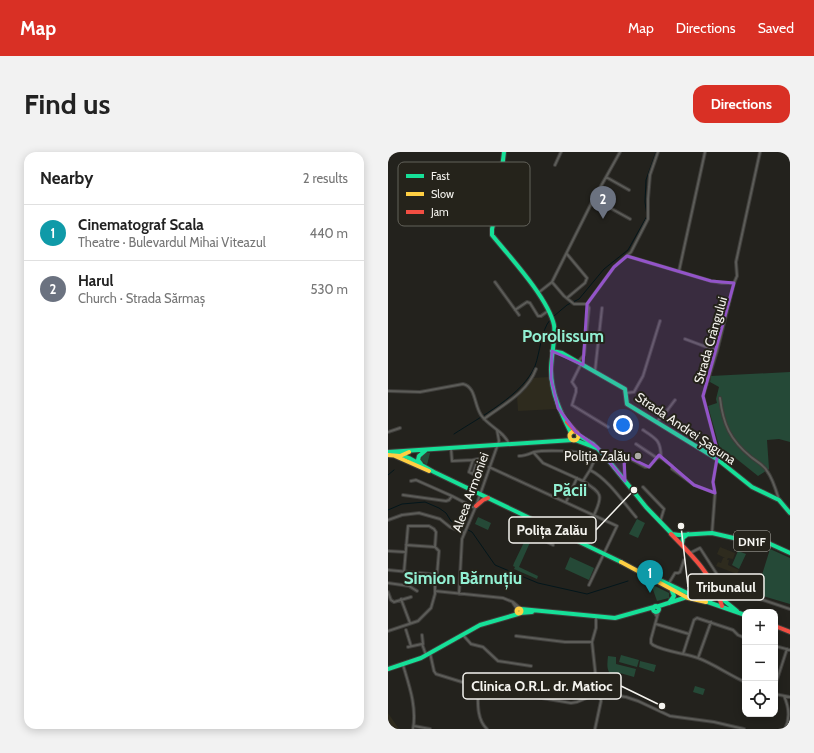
<!DOCTYPE html>
<html lang="en">
<head>
<meta charset="utf-8">
<style>
	body { margin:0; font-family:Cabin,sans-serif; background:#f2f2f2; color:#222 }
	.controls { position:absolute; right:12px; bottom:12px; display:grid; overflow:hidden; border-radius:8px; box-shadow:0 2px 10px #0003 }
	.controls button { width:36px; height:36px; display:grid; place-items:center; padding:0; border:0; border-bottom:1px solid #e0e0e0; background:#fff; color:#222; font:20px sans-serif }
	.you { position:absolute; left:235px; top:273px; width:14px; height:14px; margin:-10px; border:3px solid #fff; border-radius:50%; background:#1a73e8; box-shadow:0 0 0 6px #1a73e833 }
	.badge { display:grid; place-items:center; width:26px; height:26px; border-radius:50%; background:#d93025; color:#fff; font-size:13px; font-weight:700 }
	.pin { position:absolute; translate:-50% -33px; filter:drop-shadow(0 1px 2px #0008) }
	.pin::after { content:''; position:absolute; top:21px; width:14px; height:12px; background:inherit; clip-path:polygon(0 0,100% 0,50% 100%) }
	.list { margin:0; padding:0; list-style:none }
	h2 { display:flex; justify-content:space-between; align-items:center; height:52px; margin:0; padding:0 16px; font-size:17px }
	h2 small { font-size:13px; font-weight:400; color:#767676 }
	.list li { display:grid; grid-template-columns:26px 1fr auto; gap:12px; align-items:center; box-sizing:border-box; height:56px; padding:0 16px; border-top:1px solid #e0e0e0 }
	.list b { display:block; font-size:15px; white-space:nowrap }
	.list p { margin:0; font-size:13px; white-space:nowrap; color:#767676 }
	.list em { font-size:13px; font-style:normal; color:#767676 }
	.icon { flex:none; width:22px; height:22px; fill:none; stroke:currentColor; stroke-width:2; stroke-linecap:round; stroke-linejoin:round }
	.map { position:relative; flex:none; width:402px; height:577px; overflow:hidden; border-radius:12px }
	header { display:flex; align-items:center; gap:24px; box-sizing:border-box; height:56px; padding:0 20px; background:#d93025; color:#fff }
	header strong { font-size:19px }
	nav { display:flex; gap:22px; margin-inline-start:auto; font-size:14px }
	.intro { display:flex; align-items:center; justify-content:space-between; box-sizing:border-box; height:96px; padding:0 24px }
	h1 { margin:0; font-size:28px }
	.button { padding:10px 18px; border-radius:12px; background:#d93025; color:#fff; font-size:14px; font-weight:700 }
	main { display:flex; gap:24px; padding:0 24px }
	aside { flex:1; background:#fff; border-radius:12px; box-shadow:0 2px 10px #0003 }
	.map>svg:first-child { display:block }
	.built { fill:#2e2b1e }
	.green { fill:#254937 }
	.lines { fill:none; stroke-linecap:round; stroke-linejoin:round }
	.stream { stroke:#03161b; stroke-width:1 }
	.street-casing { stroke:#3e3d3a; stroke-width:4 }
	.fast-casing { stroke:#3e3d3a; stroke-width:6 }
	.slow-casing { stroke:#3e3d3a; stroke-width:6 }
	.jam-casing { stroke:#3e3d3a; stroke-width:6 }
	.street { stroke:#5c5c58; stroke-width:2 }
	.fast { stroke:#16e098; stroke-width:4 }
	.slow { stroke:#ffcf43; stroke-width:4 }
	.jam { stroke:#f24e42; stroke-width:4 }
	.marked { fill:#9354c9; fill-opacity:0.2; stroke:#9354c9; stroke-width:3; stroke-linejoin:round }
	.poi-dot { fill:#acaaa6; stroke:#25231b; stroke-width:1.5 }
	.labels { text-anchor:middle; dominant-baseline:central; stroke-width:4; stroke-linejoin:round; paint-order:stroke }
	.shield { fill:#25231b; stroke:#b7b5af; stroke-width:1 }
	.shield-label { font-size:12px; font-weight:bold; fill:#f5f4ef }
	.street-label { font-size:13px; fill:#f5f4ef; stroke:#25231b }
	.poi-label { font-size:13px; fill:#f5f4ef; stroke:#25231b; text-anchor:end }
	.district-label { font-size:17px; font-weight:bold; fill:#92f0d3; stroke:#25231b }
	.key { fill:#25231b; stroke:#63625b; stroke-width:1 }
	.key-label { font-size:11px; fill:#f5f4ef }
	.leader { fill:none; stroke:#f5f4ef; stroke-width:1.5 }
	.callout-dot { fill:#f5f4ef; stroke:#25231b; stroke-width:1.5 }
	.callout { fill:#25231b; stroke:#f5f4ef; stroke-width:1.5 }
	.callout-label { font-size:14px; text-anchor:middle; font-weight:bold; fill:#f5f4ef }
</style>
</head>
<body>
<header>
<strong>Map</strong>
<nav><a>Map</a><a>Directions</a><a>Saved</a></nav>
</header>
<div class="intro"><h1>Find us</h1><a class="button">Directions</a></div>
<main>
<aside>
<h2>Nearby<small>2 results</small></h2>
<ul class="list">
<li><span class="badge" style="background:#0f9aa8">1</span><div><b>Cinematograf Scala</b><p>Theatre · Bulevardul Mihai Viteazul</p></div><em>440 m</em></li>
<li><span class="badge" style="background:#6b7280">2</span><div><b>Harul</b><p>Church · Strada Sărmaș</p></div><em>530 m</em></li>
</ul>
</aside>
<div class="map">
<svg width="402" height="577" viewBox="0 0 402 577">
	<rect width="100%" height="100%" fill="#23221d"/>
	<path class="built" d="M161,225L165,246L169,257L130,259L129,244L143,226Z
		M332,395L347,401L345,407L340,406L339,408H341L340,413L351,418L349,422L328,414L330,410L333,411L335,406H337L329,402Z
		M0,561L11,577H0Z"/>
	<path class="green" d="M402,220V290L391,287L379,288L381,317L370,324L345,304L337,310L333,301L320,254L329,251L328,247L331,235L322,230L323,224Z
		M35,301H42L39,313L33,308L34,303Z
		M90,365L103,371L100,378L87,372Z
		M249,367L257,371L250,386L241,382Z
		M139,384L144,386L131,415L150,424L149,427L126,417L127,415L125,414L126,411Z
		M382,397L402,406V452L368,442Z
		M350,399L358,402L351,417L344,413Z
		M182,405L206,416L201,428L177,417Z
		M263,432L281,441V446L269,449Z
		M233,503L251,508L249,515L231,510Z
		M220,504L228,505V512L248,517L246,525L232,521L229,526H227C218,520 219,514 220,504Z
		M252,509L268,513L266,520L251,515Z
		M307,534L317,537L315,543L305,540Z"/>
	<g class="lines">
		<path class="stream" d="M166,164L179,153L191,147L216,117L240,98L259,64L257,50L258,28L268,0
			M66,282C92,265 135,243 147,214C152,201 153,178 162,168
			M0,323L6,318
			M0,358L14,352L37,350L51,356L58,361L63,369L84,380L107,413L150,431L199,442L240,429"/>
		<g class="street-casing">
			<path id="street" d="M167,13L173,0
				M218,25L241,38
				M206,47L242,67
				M239,104L323,129L334,131H346
				M291,119L317,0
				M107,130L131,163
				M164,130L176,144L186,152H199L226,115L243,100L260,67V47L262,23L270,0
				M150,141L164,130L203,52L232,0
				M179,146L197,131L199,126L179,102
				M127,158L139,150L142,151L150,164H153L160,159
				M297,187L329,199
				M190,210L196,203L201,156L199,152
				M193,212L184,230L188,236V240L184,253L220,275
				M207,219L214,156
				M0,239L32,240L75,232C88,235 86,253 93,263C100,274 116,279 121,292
				M238,241L246,240L255,224L272,169
				M332,246C335,272 342,288 363,305C368,309 376,313 379,319C385,327 388,338 391,348
				M96,267C116,252 139,241 148,217
				M269,269L275,264L287,248
				M255,278C269,287 273,289 273,306
				M0,280L12,276
				M248,292L269,306
				M63,296L64,309L85,308L81,320L85,322L90,307L85,308
				M146,301L155,311L195,329L202,318C220,327 235,350 248,365
				M131,304C137,304 141,302 146,300C155,298 192,298 199,303C201,304 204,307 206,309L202,318
				M101,315L229,374L201,433
				M237,328L236,312L239,305L257,315H261L269,306L272,305L284,314V317L306,333L327,341
				M23,329L28,328L64,344L87,356
				M195,329C213,341 216,342 206,363
				M255,335L276,357L272,370
				M15,343L58,349L61,348L64,344
				M178,350L189,326
				M0,368L14,363L31,361L52,367L62,375L76,381
				M141,381L165,393
				M324,381L327,341L325,330L330,301L315,244L329,199L346,131L349,124L348,110L372,0
				M0,399L17,400
				M302,401L312,396L332,427
				M0,418L42,422L46,423L47,426
				M16,420L20,374H41L46,377L48,380L47,395
				M336,427L340,435L355,444
				M0,431L21,434L29,439
				M281,431L287,421H290L292,420L296,408
				M324,432L333,427L345,426L359,431L369,446L402,457
				M47,439L115,446L125,450L132,456
				M0,440L3,448L6,450L23,445
				M71,442L74,387L88,354L111,289L109,278
				M13,447L22,471
				M125,451L129,457
				M271,458L263,487V491L265,493C278,500 296,501 310,506C326,512 341,523 357,530
				M266,459L269,465
				M268,472L301,482
				M18,478L23,494
				M0,479L30,469L43,456L47,442V426L49,423L51,399L47,395L18,393
				M34,483L35,492
				M75,483L83,492L95,495L110,509L143,514
				M128,484L177,490H204
				M387,494L402,498
				M20,495L34,492L38,503
				M42,501L46,519L48,522L90,535L183,551L189,550L211,541L238,545L250,549L282,564L326,570L356,577
				M295,502L306,468L309,466L345,478L350,483L357,486
				M310,506L323,470
				M15,513C21,533 29,555 25,577
				M387,534L399,497
				M90,535C90,549 88,567 99,577
				M387,542L402,545
				M396,544C401,555 402,567 397,577
				M26,574L42,577
				M207,577L213,549L209,536L204,490L208,476V466"/>
		</g>
		<g class="fast-casing">
			<path id="fast" d="M116,0L109,57L104,77V83C122,105 160,146 166,173C168,184 163,205 163,218C163,241 173,261 183,281
				M164,199L174,201L237,237L239,252L329,307L364,335L391,348L402,361
				M190,283L205,292L217,304L258,355L284,382L291,383L324,381L350,387L378,390L402,401
				M187,288L208,296
				M0,300L185,288
				M5,300L21,306L46,320L233,410
				M33,312L30,308L31,304L38,298
				M294,392L295,386L300,382
				M253,419L314,448L357,463
				M333,446L349,459
				M318,450L326,446L328,439
				M281,451L286,444L284,439
				M265 457a3 3 0 1 1 6 0a3 3 0 1 1-6 0Z
				M268,455L299,445
				M133,457L227,466L266,455
				M132,461L144,460
				M0,517L33,506L92,473L130,462"/>
		</g>
		<g class="slow-casing">
			<path id="slow" d="M181.5 284a4.5 4.5 0 1 1 9 0a4.5 4.5 0 1 1-9 0Z
				M0,303L12,304L21,300
				M7,304L41,319
				M233,410L300,446L318,450
				M128.5 459a2.5 2.5 0 1 1 5 0a2.5 2.5 0 1 1-5 0Z"/>
		</g>
		<g class="jam-casing">
			<path id="jam" d="M179,270L188,280
				M88,354L95,348L100,346
				M283,382C303,402 327,426 334,454
				M387,474L402,480"/>
		</g>
		<use href="#street" class="street"/>
		<use href="#fast" class="fast"/>
		<use href="#slow" class="slow"/>
		<use href="#jam" class="jam"/>
	</g>
	<path class="marked" d="M239,104L323,129L346,131L315,244L330,301L325,330L327,341L306,333L271,303L261,315L236,303L237,329L209,295L188,280L170,256L163,227L164,199L195,213L199,152L226,115Z"/>
	<circle class="poi-dot" cx="250" cy="304" r="4"/>
	<g class="labels">
		<rect class="shield" x="346" y="379" width="36" height="20" rx="3"/>
		<g class="shield-label">
			<text x="364" y="389">DN1F</text>
		</g>
		<g class="street-label">
			<text transform="translate(322 188) rotate(-74)">Strada Crângului</text>
			<text transform="translate(298 276) rotate(34)">Strada Andrei Șaguna</text>
			<text transform="translate(82 340) rotate(-70)">Aleea Armoniei</text>
		</g>
		<g class="poi-label">
			<text x="242" y="304">Poliția Zalău</text>
		</g>
		<g class="district-label">
			<text x="175" y="184">Porolissum</text>
			<text x="182" y="338">Păcii</text>
			<text x="75" y="426">Simion Bărnuțiu</text>
		</g>
	</g>
	<rect x="10" y="10" width="132" height="64" rx="6" class="key"/>
	<rect x="18" y="22" width="18" height="4" fill="#16e098"/>
	<rect x="18" y="40" width="18" height="4" fill="#ffcf43"/>
	<rect x="18" y="58" width="18" height="4" fill="#f24e42"/>
	<g class="key-label">
		<text x="43" y="28">Fast</text>
		<text x="43" y="46">Slow</text>
		<text x="43" y="64">Jam</text>
	</g>
	<path class="leader" d="M246 338L208 378M293 374L300 435M274 554L233 534"/>
	<g class="callout-dot">
		<circle cx="246" cy="338" r="4"/>
		<circle cx="293" cy="374" r="4"/>
		<circle cx="274" cy="554" r="4"/>
	</g>
	<g class="callout">
		<rect x="121" y="365" width="87" height="26" rx="4"/>
		<rect x="300" y="422" width="76" height="26" rx="4"/>
		<rect x="75" y="521" width="158" height="26" rx="4"/>
	</g>
	<g class="callout-label">
		<text x="164" y="383">Polița Zalău</text>
		<text x="338" y="440">Tribunalul</text>
		<text x="154" y="539">Clinica O.R.L. dr. Matioc</text>
	</g>
</svg>
<div class="controls">
<button>+</button>
<button>−</button>
<button><svg class="icon" aria-label="locate" viewBox="0 0 24 24"><circle cx="12" cy="12" r="6"/><path d="M12 2v4M12 18v4M2 12h4M18 12h4"/></svg></button>
</div>
<div class="you"></div>
<div class="pin badge" style="left:262px;top:441px;background:#0f9aa8">1</div>
<div class="pin badge" style="left:215px;top:67px;background:#6b7280">2</div>
</div>
</main>
</body>
</html>
